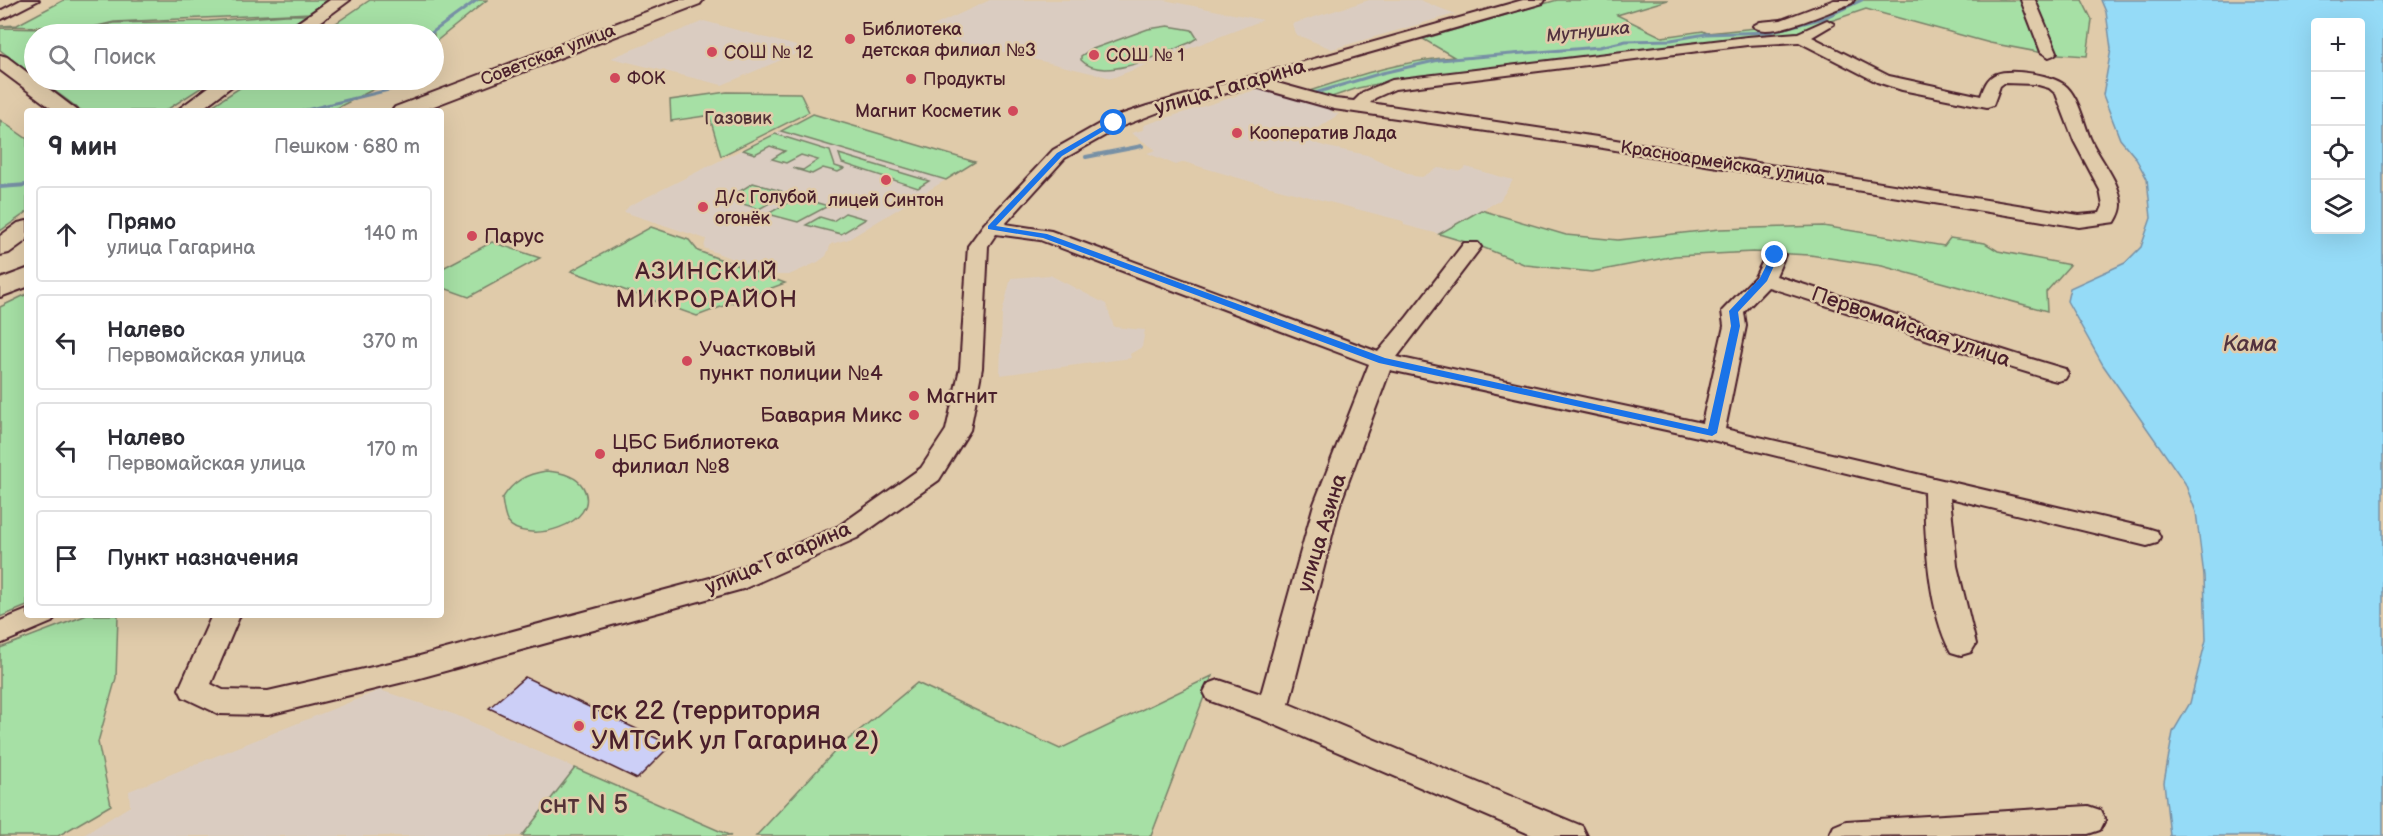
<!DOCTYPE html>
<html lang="ru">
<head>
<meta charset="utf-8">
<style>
	body { margin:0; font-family:"Balsamiq Sans",sans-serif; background:#f2f2f3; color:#2b2b33 }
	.controls { position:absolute; right:18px; top:18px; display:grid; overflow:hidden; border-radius:6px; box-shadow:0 6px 24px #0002 }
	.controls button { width:54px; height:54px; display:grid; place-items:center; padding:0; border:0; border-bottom:2px solid #e1e1e2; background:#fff; color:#2b2b33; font:30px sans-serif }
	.stop { position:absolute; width:18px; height:18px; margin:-14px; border:4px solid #1a73e8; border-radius:50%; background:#fff }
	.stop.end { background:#1a73e8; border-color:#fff; box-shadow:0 2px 6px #0008 }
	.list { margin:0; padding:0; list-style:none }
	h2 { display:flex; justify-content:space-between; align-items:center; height:78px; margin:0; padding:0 24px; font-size:26px }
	h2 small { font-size:20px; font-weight:400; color:#7c7c81 }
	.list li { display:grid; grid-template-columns:39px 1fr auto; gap:18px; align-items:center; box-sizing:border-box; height:96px; margin:0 12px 12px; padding:0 12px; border:2px solid #e1e1e2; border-radius:6px }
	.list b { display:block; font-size:22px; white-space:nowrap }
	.list p { margin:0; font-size:20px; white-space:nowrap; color:#7c7c81 }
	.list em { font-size:20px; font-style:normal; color:#7c7c81 }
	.icon { flex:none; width:33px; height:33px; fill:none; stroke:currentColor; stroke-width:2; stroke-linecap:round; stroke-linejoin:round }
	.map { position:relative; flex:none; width:2383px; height:836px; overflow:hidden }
	.search { position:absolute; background:#fff; box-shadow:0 6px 24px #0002; left:24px; top:24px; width:420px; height:66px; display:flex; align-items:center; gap:15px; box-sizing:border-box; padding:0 21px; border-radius:33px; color:#7c7c81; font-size:22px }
	.panel { position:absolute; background:#fff; box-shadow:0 6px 24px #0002; left:24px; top:108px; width:420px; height:510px; border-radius:6px }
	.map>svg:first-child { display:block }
	.built { fill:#daccc1 }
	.green { fill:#a6e0a5; stroke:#788068; stroke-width:1.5 }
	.water { fill:#95dbf7; stroke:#7790a5; stroke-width:1.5; fill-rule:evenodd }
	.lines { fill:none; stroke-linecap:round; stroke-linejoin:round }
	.stream-far1 { stroke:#7790a5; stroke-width:3 }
	.stream { stroke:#7790a5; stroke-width:4 }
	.building { fill:#cccff7; stroke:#4a1f2b; stroke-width:1.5 }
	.minor-casing { stroke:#4a1f2b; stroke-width:4 }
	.major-casing { stroke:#4a1f2b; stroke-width:4 }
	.minor { fill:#e0cbaa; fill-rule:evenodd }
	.major { fill:#e0cbaa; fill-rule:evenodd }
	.route { fill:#1a73e8 }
	.poi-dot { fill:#d1495b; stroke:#e0cbaa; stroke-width:2 }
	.labels { text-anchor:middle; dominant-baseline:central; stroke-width:5; stroke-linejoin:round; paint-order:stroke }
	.far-poi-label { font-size:18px; fill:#4a1f2b; stroke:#e0cbaa; text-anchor:start }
	.far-water-label { font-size:18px; font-style:italic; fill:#52323f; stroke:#e0cbaa }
	.far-street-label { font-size:18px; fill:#4a1f2b; stroke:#e0cbaa }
	.far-park-label { font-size:18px; fill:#533237; stroke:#e0cbaa }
	.street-label { font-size:21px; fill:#4a1f2b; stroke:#e0cbaa }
	.poi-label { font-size:21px; fill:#4a1f2b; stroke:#e0cbaa; text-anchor:start }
	.water-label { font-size:22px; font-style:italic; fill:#52323f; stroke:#e0cbaa }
	.quarter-label { font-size:24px; letter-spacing:1.5px; fill:#4a1f2b; stroke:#e0cbaa }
	.near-poi-label { font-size:26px; fill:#4a1f2b; stroke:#e0cbaa; text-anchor:start }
	.near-park-label { font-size:26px; fill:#533237; stroke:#e0cbaa }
</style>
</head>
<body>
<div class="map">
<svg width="2383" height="836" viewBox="0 0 2383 836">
	<rect width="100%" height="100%" fill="#e0cbaa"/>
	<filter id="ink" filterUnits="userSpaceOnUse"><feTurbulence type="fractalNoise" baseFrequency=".0167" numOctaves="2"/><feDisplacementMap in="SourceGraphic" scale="12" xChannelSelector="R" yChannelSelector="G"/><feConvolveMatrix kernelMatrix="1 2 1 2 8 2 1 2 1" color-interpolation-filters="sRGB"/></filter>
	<g filter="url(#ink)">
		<path class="built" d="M990,0H1164L1263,20L1112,78L920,32Z
			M1369,0H1420L1455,14L1332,49L1297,35L1292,24Z
			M704,21L807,49L722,85L611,58Z
			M1268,86L1336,108L1332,112L1339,114L1303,139L1327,147L1367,155L1414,176L1422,177L1438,168L1460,171L1466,167L1513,180L1500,200L1439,234L1404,225L1403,221L1259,184L1184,162L1176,165L1147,153L1156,150L1131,133L1143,130L1144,125Z
			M813,114L975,162L849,239L831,244L826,256L818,262L789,275H775L704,248L706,239L624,212L629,206Z
			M1050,275L1106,304L1114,327L1145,330L1142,347L1130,354L1131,358L1000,375L1002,313L1011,278Z
			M380,690L456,715L575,768L522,836H82L130,806L129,791Z"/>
		<path class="green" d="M64,0H332L311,13L114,22L89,28L0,26L17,25Z
			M370,0H487L434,43V34H320Z
			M1557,0H1668L1617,15L1662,37L1703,31L1707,33L1785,25L1852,0H2082L2092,20L2087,56L2043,53L1990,43L1866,9L1801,31L1776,36L1410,77L1358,88L1317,102L1297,95C1347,79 1401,60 1454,57L1423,39Z
			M286,15H309L278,34H34V76L0,50V28L87,30L113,23L209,21Z
			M1168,26L1192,30L1197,38L1189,43C1164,53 1103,84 1081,60V56L1090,50L1148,29Z
			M40,80H213L165,111H82Z
			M252,80H392L331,111H204Z
			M727,92L800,93L809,112L721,156L710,118L705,116L671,121L670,100Z
			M813,114L975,162L946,180L781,131Z
			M0,120L27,139V212L0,231Z
			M775,134L830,151L835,166L844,169L838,172L823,168L812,174L792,168L803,170L818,160L801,155L786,163L772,159L785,151L770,146L755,154L743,150Z
			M839,154L929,181L918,188L842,163Z
			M753,183L781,191L772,196L777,199L759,209L727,199Z
			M797,197L828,206L798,222L768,214Z
			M1481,210L1566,235L1618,240L1720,229L1823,226L1944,246L1950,238L1985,243L1998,251L2070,265L2046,292L2047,311L1882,266L1810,255L1753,252L1675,256L1592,272L1526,265L1482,247L1439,234Z
			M845,213L866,219L841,234L806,225L820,217L833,221Z
			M651,227L689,240L698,251L785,283L697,316L571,271Z
			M492,242L540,258L469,297L441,287V269Z
			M27,294V606L0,617V307Z
			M546,471C559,472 576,475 583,487C604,524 524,547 507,521C504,515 503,505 502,499C513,481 526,474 546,471Z
			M87,615H118L116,678L98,742L111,805L58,836H0V648Z
			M1212,676L1151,836H756L838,748L917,683L1060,749Z
			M575,768L731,836H522Z"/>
		<path class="water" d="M2101,0H2383V836H2170L2164,782L2173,732L2190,703L2206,640L2204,576L2196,512L2185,483L2103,365L2067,301L2070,288L2125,263L2141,247L2151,218L2147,179L2135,157L2120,139L2103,95L2111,49L2106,12ZM2316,22H2360V230H2316Z"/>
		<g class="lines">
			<path class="stream-far1" d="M430,34L477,0
				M392,80L405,86
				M1315,93L1382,73L1439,60L1599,47L1626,41L1671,40L1706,34L1769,32L1824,18L1862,0
				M302,111L405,86"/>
			<path class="stream" d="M1086,157L1142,146
				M0,187L27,185"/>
		</g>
		<path class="building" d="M525,677L671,745L637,779L489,708Z"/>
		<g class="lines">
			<g class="minor-casing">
				<path id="minor" d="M21,0H39L0,20V11Z
					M1523,0H1545L1543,3L1270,81L1335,99L1354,101L1363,92L1392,80L1747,37L1798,33L1827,20L1834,24L1812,37L1889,76L1981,96C1984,87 1987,78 1996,74C2012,68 2055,75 2067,87C2079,99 2084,123 2090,138C2099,159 2121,182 2121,205C2121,211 2118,217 2115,222L2079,227L1597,147L1334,109L1252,86L1159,112L1120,127L1065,158L1005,224L1051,231L1378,352L1407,317L1464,243H1478L1481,247L1478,251L1397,357L1702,423L1724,326L1722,311L1755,277L1768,251H1782L1785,255L1776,276C1873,305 1968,341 2065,369L2068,374L2065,379L2057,381L2049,379C1954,351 1862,315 1768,287L1744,312L1746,326L1725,429L2147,528L2157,531L2160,537L2157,543L2147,546L1950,498L1957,566L1976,644L1971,652L1961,655L1951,652C1928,612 1925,537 1924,492L1712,440L1390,370L1340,504L1289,704L1582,826L1587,836H1534L1261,719L1208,700L1204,692L1208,684L1219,680L1261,694L1314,504L1369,364L1040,240L996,234L988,246L982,368L970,430L939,480L857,538L743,589L416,679L268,715L219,714L183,697L179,689L212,615H240L211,684L223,690L268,691L416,657L725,574L839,526L921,468L946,430L960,368L968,246L971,242L984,224L1053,150L1108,119L1147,106ZM1799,42L1877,82L1902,90L1987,107L1993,105L2000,86L2004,83L2035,84L2049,88L2056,94L2074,141L2100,190L2103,206L2100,213L2079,215L1597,137L1370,103L1375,98L1395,89L1747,45Z
					M1834,0H1854L1852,3C1833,10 1767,41 1753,26L1760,22L1781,20Z
					M2021,0H2035L2057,52L2054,55L2049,57L2041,52Z
					M27,610V615H56L52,622L0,644V621Z
					M2088,806L2100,810L2105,820L2100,830L2088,834L1829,836L1834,826L1846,821Z"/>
			</g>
			<g class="major-casing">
				<path id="major" d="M330,0H350L304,34H284L287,30Z
					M678,0H703L700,4L421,111H392L395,107Z
					M0,55L7,57L78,111H55L0,70Z
					M218,80H240L199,111H176Z
					M27,221V240L9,253L0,255V236L18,223Z
					M27,269V287L0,297V279Z"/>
			</g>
			<use href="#minor" class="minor"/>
			<use href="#major" class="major"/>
		</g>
	</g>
	<path class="route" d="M1112,121L1117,123L1062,156L996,226L1047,234L1385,358L1708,429L1731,326L1729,311L1760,278L1772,254L1779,255L1767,281L1738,312L1740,326L1717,433L1712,436L1379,363L1043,238L988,229V226L1057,153Z"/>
	<g class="poi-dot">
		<circle cx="850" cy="39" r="6"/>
		<circle cx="712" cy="52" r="6"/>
		<circle cx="1094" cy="55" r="6"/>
		<circle cx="615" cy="78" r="6"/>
		<circle cx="911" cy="79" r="6"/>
		<circle cx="1013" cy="111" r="6"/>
		<circle cx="1237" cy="133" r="6"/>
		<circle cx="886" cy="180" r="6"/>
		<circle cx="703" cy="207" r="6"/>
		<circle cx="472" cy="236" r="6"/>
		<circle cx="687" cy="361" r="6"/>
		<circle cx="914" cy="396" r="6"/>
		<circle cx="914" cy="415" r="6"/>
		<circle cx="600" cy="454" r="6"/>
		<circle cx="579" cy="726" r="6"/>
	</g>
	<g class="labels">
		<g class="far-poi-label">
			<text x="862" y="29">Библиотека<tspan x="862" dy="21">детская филиал №3</tspan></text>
			<text x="724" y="52">СОШ № 12</text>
			<text x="1106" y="55">СОШ № 1</text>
			<text x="627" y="78">ФОК</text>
			<text x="923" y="79">Продукты</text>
			<text x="1001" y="111" text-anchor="end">Магнит Косметик</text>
			<text x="1249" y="133">Кооператив Лада</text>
			<text x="715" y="197">Д/с Голубой<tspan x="715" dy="21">огонёк</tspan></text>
			<text x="886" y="200" text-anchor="middle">лицей Синтон</text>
		</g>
		<g class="far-water-label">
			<text transform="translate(1588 32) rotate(-6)">Мутнушка</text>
		</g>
		<g class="far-street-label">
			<text transform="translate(548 55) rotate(-21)">Советская улица</text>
			<text transform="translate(1723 163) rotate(9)">Красноармейская улица</text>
		</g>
		<g class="far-park-label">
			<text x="738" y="118">Газовик</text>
		</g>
		<g class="street-label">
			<text transform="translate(1230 87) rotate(-16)">улица Гагарина</text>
			<text transform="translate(1911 327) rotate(19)">Первомайская улица</text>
			<text transform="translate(1322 533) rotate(-73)">улица Азина</text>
			<text transform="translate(778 558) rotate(-23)">улица Гагарина</text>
		</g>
		<g class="poi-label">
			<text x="484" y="236">Парус</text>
			<text x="699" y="349">Участковый<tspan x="699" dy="24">пункт полиции №4</tspan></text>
			<text x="926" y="396">Магнит</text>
			<text x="902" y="415" text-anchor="end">Бавария Микс</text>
			<text x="612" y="442">ЦБС Библиотека<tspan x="612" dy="24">филиал №8</tspan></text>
		</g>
		<g class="water-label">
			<text x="2250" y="344">Кама</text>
		</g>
		<g class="quarter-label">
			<text x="707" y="271">АЗИНСКИЙ<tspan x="707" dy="28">МИКРОРАЙОН</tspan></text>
		</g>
		<g class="near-poi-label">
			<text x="591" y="711">гск 22 (территория<tspan x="591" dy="30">УМТСиК ул Гагарина 2)</tspan></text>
		</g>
		<g class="near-park-label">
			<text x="584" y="805">снт N 5</text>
		</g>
	</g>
</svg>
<div class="controls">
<button>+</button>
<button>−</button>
<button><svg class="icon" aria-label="locate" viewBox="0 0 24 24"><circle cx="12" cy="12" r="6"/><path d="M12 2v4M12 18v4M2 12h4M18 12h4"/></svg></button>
<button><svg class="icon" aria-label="layers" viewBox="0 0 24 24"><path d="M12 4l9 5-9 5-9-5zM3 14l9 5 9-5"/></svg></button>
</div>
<div class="stop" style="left:1114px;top:123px"></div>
<div class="stop end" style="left:1775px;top:255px"></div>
<div class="search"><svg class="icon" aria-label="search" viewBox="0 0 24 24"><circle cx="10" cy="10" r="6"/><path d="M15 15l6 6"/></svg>Поиск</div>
<section class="panel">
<h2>9 мин<small>Пешком · 680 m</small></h2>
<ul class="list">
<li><svg class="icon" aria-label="ahead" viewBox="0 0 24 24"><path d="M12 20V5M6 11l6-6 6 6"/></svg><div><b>Прямо</b><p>улица Гагарина</p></div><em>140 m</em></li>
<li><svg class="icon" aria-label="left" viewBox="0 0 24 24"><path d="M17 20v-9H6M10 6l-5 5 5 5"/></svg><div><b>Налево</b><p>Первомайская улица</p></div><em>370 m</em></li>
<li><svg class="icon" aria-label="left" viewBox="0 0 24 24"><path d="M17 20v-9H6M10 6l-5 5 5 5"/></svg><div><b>Налево</b><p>Первомайская улица</p></div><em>170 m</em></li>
<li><svg class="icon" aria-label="arrive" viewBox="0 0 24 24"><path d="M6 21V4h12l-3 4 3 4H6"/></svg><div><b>Пункт назначения</b></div></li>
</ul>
</section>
</div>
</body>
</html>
